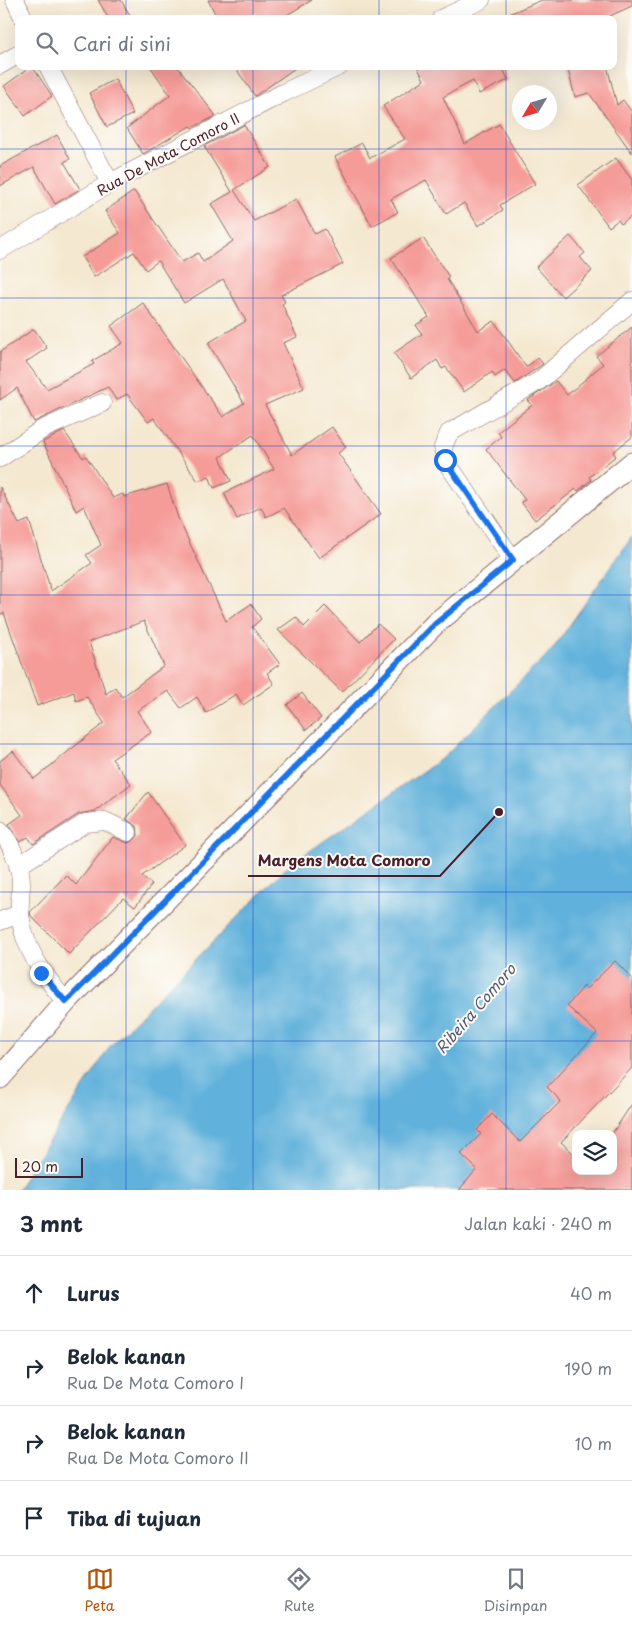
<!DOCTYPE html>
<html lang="id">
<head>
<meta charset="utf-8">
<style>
	body { margin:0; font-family:"Playpen Sans",sans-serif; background:#f2f2f3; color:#1f2937 }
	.controls { position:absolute; right:15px; bottom:15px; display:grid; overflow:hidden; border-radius:10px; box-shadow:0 5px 20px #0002 }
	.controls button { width:45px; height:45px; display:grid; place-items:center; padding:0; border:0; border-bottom:1px solid #e0e1e3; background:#fff; color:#1f2937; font:25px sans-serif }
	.compass { position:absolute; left:512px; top:85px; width:45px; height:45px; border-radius:50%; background:#fff; box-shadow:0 5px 20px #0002; rotate:232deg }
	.scale { position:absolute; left:15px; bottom:12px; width:68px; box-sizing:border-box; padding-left:5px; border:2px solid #4a1f2b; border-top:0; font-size:14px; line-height:18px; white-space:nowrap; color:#4a1f2b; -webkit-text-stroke:4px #fdfcf7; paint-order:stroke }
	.stop { position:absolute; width:15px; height:15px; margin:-11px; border:4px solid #1a73e8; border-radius:50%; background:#fff }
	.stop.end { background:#1a73e8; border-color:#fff; box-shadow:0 1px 5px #0008 }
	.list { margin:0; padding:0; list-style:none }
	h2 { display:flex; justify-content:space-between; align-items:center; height:65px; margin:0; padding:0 20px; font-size:21px }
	h2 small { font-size:16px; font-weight:400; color:#747a83 }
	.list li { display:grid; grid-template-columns:32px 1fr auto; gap:15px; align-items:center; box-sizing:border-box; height:75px; padding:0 20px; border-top:1px solid #e0e1e3 }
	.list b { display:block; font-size:19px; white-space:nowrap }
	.list p { margin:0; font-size:16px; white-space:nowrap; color:#747a83 }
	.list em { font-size:16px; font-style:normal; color:#747a83 }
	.icon { flex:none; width:28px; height:28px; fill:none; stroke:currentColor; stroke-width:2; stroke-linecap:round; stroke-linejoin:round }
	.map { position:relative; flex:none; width:632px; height:1190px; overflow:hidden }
	.search { position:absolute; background:#fff; box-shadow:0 5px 20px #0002; left:15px; right:15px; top:15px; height:55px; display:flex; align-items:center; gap:12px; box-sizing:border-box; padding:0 18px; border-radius:10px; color:#747a83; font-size:19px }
	.sheet { height:365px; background:#fff }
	nav { display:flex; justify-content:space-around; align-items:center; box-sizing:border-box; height:70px; border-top:1px solid #e0e1e3; background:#fff; font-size:14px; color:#747a83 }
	nav a { display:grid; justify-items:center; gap:2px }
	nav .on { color:#b45309 }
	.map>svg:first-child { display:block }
	.water { fill:#61b1db; stroke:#566883 }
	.building { fill:#f59c99; fill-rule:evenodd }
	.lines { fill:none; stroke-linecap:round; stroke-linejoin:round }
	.minor-casing { stroke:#866565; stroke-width:19 }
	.tertiary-casing { stroke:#866565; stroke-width:23 }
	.minor { stroke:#fff; stroke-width:18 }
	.tertiary { stroke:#fff; stroke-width:21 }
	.route { stroke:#1a73e8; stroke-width:6 }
	.grid { fill:none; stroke:#1d4ed8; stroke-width:1; stroke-opacity:0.55 }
	.labels { text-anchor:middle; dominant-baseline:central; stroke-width:4; stroke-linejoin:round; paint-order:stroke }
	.street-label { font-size:14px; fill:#4a1f2b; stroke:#fdfcf7 }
	.water-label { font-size:15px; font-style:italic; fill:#535971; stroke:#fdfcf7 }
	.leader { fill:none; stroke:#4a1f2b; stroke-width:2 }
	.callout-dot { fill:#4a1f2b; stroke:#fdfcf7; stroke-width:2 }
	.callout-label { font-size:15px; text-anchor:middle; font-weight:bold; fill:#4a1f2b; stroke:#fdfcf7; stroke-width:4; stroke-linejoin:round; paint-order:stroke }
</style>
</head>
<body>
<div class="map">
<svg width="632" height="1190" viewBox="0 0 632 1190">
	<rect width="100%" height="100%" fill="#fdfcf7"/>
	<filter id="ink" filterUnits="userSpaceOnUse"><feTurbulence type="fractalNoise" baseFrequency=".02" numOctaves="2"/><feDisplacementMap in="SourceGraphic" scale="10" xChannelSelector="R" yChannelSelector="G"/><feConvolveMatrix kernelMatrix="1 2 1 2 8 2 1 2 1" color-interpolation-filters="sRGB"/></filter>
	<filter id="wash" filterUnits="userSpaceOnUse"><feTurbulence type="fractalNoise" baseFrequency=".0096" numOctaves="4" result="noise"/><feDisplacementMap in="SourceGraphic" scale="20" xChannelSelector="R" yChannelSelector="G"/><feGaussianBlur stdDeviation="1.12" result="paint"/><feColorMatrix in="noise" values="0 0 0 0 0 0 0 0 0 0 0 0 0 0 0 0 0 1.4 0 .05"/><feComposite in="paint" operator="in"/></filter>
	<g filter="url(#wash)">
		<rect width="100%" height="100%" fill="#f4e8d0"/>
		<path class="water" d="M632,537V1014L482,1190H17L111,1045L287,867L444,757L552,650Z"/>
		<g id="blocks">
			<path class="building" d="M98,0H121L132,19H109Z
				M208,0H312L280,19H260L257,13L246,19H218Z
				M542,0H632V6L603,19H497Z
				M32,66L52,96L25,116L4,86Z
				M150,66H177L216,116L192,128L191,126L185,129L143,154L127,128L170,95Z
				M234,66H298L255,96Z
				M417,66H502L508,80L479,94L473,81L443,97L465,144L499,124L535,184L500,205L503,210L478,226L464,203L446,214L426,180L391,199L398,212L372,226L335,157L362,143L370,158L405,139L383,106L424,80Z
				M567,66H607L617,105L623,100L632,112V153L589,93L575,97Z
				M115,79L133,114L107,127L89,93Z
				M244,125L270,167L234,190L254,221L296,199L315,234L325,229L343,264L281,295L285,302L282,304L297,337L283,343L304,388L265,405L292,455L332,427L346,447L338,453L381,514L319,558L284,508L266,517L261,507L237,519L224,493L274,469L253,435L220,457L231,481L214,488L209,476L198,481L154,418L148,422L127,394L116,400L108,387L34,422L17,388L0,400V352L34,329L47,348L26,362L47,389L94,364L92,361L123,343L111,326L143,303L223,417L244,403L208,343L246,321L223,279L184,303L158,261L146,270L134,252L94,277L82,257L120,233L105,211L134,191L182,262L198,253L203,262L233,241L211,204L232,192L204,146Z
				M57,135L70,159L64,162L80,189L55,204L34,167L0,186V166Z
				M616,158L632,180V216L621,224L618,220L609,227L578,185Z
				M570,236L585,253L580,257L592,271L563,297L536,267Z
				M423,238L449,277L447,279L478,331L494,321L526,367L538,358L543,364L515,383L505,370L495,377L492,372L464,392L446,367L442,369L437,360L411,378L394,353L422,334L416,325L429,317L391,258Z
				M632,327V437L613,452L616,456L589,477L591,480L578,491L576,489L535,520L521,502L525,500L486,449L501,437L498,432L532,405L528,400L556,381L567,395L603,364L596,356Z
				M64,431L83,458L86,456L113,498L123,494L124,497L167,484L178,518L226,621L251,604L261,619L252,627L280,664L267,673L274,684L243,705L236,694L206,713L197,697L181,708L168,691L137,711L152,732L112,759L131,784L95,811L79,814L33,844L28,837L20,842L9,824L22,815L0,785V761L13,751L34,779L104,723L87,697L76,701L74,692L37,706L4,613L0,614V487L19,524L29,520L51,591L92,563L86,555L101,545L84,506L76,511L43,442ZM144,621L164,666L122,697L115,687L106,694L89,642Z
				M325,606L360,642L378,624L394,639L342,692L278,630L296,617L304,627Z
				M302,693L321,718L306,730L287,705Z
				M148,792L185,845L142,876L152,884L135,907L123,898L69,954L31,916L30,912L66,875L76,885L113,837L128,843L134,840L138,836L137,826L126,819Z
				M615,961L632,978V1068L561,1142L576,1156V1171H613V1132L632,1104V1190H459L477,1169L461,1154L481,1134L477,1130L492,1114L520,1142L561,1101L547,1087L597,1033L567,1006L584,986L586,989Z"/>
		</g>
	</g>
	<g filter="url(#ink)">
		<use href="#blocks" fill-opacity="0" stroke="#866565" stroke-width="1"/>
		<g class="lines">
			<g class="minor-casing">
				<path id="minor" d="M15,0L24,19
					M441,19L481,0
					M0,65L19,54
					M48,66L110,183
					M0,250L110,183L283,93L340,66
					M0,458L43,429L102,403
					M513,560L445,460L443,447L449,433L539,381L632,301
					M0,830C11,843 21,866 21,883C21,893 19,904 20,914C23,948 45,977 66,1002
					M18,866L85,823L105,821L128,832
					M0,921L20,914"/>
			</g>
			<g class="tertiary-casing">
				<path id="tertiary" d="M0,1078L66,1002L435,624L632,463"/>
			</g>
			<use href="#minor" class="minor"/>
			<use href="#tertiary" class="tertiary"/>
		</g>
	</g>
	<g class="lines" filter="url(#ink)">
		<path class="route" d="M41,973L66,1002L435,624L513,560L445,460"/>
	</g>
	<path class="grid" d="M126,0V19M253,0V19M379,0V19M506,0V19M126,66V1190M253,66V1190M379,66V1190M506,66V1190M0,149H632M0,298H632M0,446H632M0,595H632M0,744H632M0,892H632M0,1041H632"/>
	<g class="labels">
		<g class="street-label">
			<text transform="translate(168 154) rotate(-28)">Rua De Mota Comoro II</text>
		</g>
		<g class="water-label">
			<text transform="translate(475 1008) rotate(-49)">Ribeira Comoro</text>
		</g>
	</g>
	<path class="leader" d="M499 812L440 876H248"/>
	<circle class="callout-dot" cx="499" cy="812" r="5"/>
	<g class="callout-label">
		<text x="344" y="866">Margens Mota Comoro</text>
	</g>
</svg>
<div class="controls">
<button><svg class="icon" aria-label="layers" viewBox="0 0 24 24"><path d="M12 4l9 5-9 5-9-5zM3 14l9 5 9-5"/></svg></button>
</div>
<svg class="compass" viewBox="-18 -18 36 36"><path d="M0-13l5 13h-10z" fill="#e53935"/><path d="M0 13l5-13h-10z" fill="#747a83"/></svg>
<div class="scale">20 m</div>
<div class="stop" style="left:445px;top:460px"></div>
<div class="stop end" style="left:41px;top:973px"></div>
<div class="search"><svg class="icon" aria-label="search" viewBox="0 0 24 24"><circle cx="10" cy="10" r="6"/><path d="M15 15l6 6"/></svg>Cari di sini</div>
</div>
<section class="sheet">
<h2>3 mnt<small>Jalan kaki · 240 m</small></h2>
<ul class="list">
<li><svg class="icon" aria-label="ahead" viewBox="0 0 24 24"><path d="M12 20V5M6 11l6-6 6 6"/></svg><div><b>Lurus</b></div><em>40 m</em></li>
<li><svg class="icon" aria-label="right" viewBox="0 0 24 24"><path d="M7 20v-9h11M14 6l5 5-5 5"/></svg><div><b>Belok kanan</b><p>Rua De Mota Comoro I</p></div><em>190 m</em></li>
<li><svg class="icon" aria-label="right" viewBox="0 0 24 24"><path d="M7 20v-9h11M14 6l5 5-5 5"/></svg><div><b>Belok kanan</b><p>Rua De Mota Comoro II</p></div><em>10 m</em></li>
<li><svg class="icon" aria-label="arrive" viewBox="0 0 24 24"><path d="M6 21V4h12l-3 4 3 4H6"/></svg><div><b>Tiba di tujuan</b></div></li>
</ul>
</section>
<nav>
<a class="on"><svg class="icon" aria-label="map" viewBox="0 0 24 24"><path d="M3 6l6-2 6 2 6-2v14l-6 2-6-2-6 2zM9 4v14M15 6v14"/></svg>Peta</a>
<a><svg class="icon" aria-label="directions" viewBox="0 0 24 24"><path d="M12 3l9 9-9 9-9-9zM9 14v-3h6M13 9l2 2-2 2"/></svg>Rute</a>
<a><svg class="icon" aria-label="saved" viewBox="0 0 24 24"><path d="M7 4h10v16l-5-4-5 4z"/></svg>Disimpan</a>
</nav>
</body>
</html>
